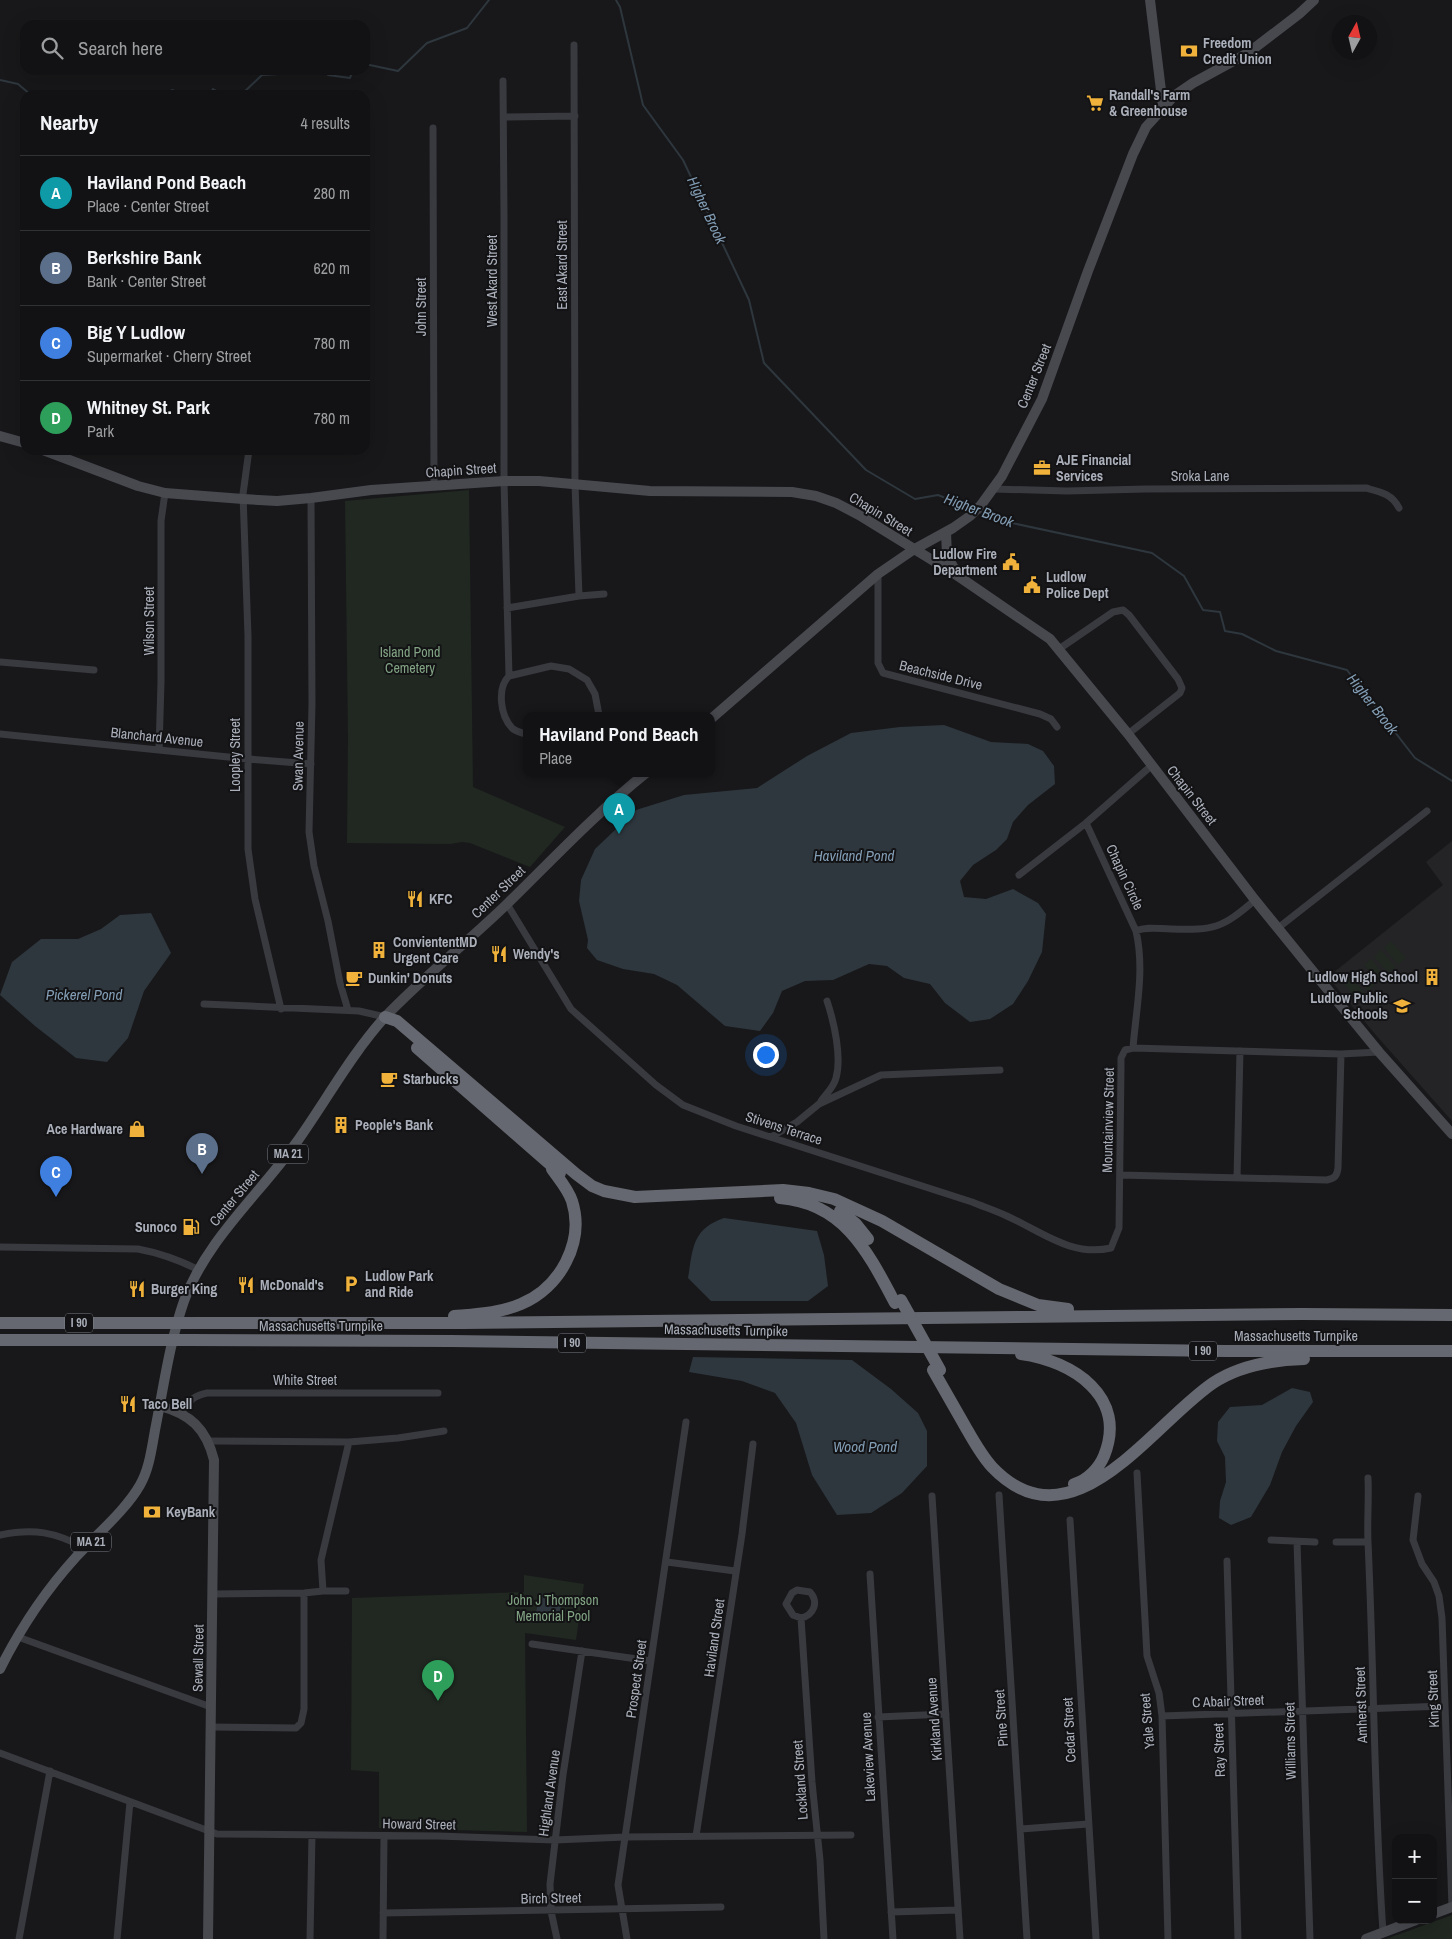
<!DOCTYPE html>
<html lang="en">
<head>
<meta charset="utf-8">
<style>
	body { margin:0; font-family:"Archivo Narrow",sans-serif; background:#1b1b1d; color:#f1f3f6 }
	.controls { position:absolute; right:15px; bottom:15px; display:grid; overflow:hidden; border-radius:10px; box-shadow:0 5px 20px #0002 }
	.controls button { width:45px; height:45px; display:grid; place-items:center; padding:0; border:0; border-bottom:1px solid #313234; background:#121214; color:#f1f3f6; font:25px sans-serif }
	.compass { position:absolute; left:1332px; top:15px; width:45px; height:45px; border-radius:50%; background:#121214; box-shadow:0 5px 20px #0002; rotate:8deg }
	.you { position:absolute; left:765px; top:1054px; width:18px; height:18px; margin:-12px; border:4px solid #fff; border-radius:50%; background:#1a73e8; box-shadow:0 0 0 8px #1a73e833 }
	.badge { display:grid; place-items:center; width:32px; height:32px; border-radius:50%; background:#f0b23a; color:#fff; font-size:16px; font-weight:700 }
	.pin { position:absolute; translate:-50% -41px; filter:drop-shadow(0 1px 2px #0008) }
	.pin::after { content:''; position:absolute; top:26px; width:18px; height:15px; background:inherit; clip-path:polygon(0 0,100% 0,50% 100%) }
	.popup { position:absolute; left:523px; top:712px; width:192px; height:65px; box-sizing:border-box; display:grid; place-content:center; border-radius:10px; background:#121214; filter:drop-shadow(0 1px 4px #0005); font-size:16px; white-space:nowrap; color:#9c9ea0 }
	.popup b { font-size:19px; color:#f1f3f6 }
	.popup::after { content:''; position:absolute; left:50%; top:100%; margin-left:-10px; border:10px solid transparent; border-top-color:#121214 }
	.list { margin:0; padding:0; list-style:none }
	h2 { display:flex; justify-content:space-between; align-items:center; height:65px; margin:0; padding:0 20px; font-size:21px }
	h2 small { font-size:16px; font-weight:400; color:#9c9ea0 }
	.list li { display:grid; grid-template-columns:32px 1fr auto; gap:15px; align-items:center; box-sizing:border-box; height:75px; padding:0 20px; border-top:1px solid #313234 }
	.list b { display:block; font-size:19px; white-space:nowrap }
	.list p { margin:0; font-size:16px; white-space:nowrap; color:#9c9ea0 }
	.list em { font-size:16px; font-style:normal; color:#9c9ea0 }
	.icon { flex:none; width:28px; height:28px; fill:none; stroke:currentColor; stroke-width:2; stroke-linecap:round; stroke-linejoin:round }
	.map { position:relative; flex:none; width:1452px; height:1939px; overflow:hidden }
	.search { position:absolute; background:#121214; box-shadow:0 5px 20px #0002; left:20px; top:20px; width:350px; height:55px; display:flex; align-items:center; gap:12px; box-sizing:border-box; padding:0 18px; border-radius:15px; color:#9c9ea0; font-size:19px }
	.panel { position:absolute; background:#121214; box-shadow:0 5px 20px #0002; left:20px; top:90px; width:350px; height:365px; border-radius:15px }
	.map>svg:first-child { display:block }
	.built { fill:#242427 }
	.green { fill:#202821 }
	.water { fill:#2e373e }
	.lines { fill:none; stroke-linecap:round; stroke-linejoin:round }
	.stream { stroke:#2e373e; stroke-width:2 }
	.street { stroke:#393a3f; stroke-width:7 }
	.secondary { stroke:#47494f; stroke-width:10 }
	.primary { stroke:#55575e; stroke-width:10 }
	.highway { stroke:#656870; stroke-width:12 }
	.highway-bridge { stroke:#656870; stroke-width:12 }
	.labels { text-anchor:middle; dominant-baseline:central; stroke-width:4; stroke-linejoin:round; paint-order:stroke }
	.shield { fill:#131315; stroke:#7d8088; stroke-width:1 }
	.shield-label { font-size:12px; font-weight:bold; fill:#aaafba }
	.poi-label { font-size:14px; font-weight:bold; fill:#aaafba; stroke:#131315; text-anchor:start }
	.street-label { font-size:14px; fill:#aaafba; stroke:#131315 }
	.park-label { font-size:14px; fill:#82a484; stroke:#131315 }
	.water-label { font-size:15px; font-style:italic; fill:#829db4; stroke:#131315 }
</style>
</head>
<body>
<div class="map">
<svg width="1452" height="1939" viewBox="0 0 1452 1939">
	<rect width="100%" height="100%" fill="#18181a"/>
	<path class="built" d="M1452,841V1121L1375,1034L1328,977L1443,885L1426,862Z"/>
	<path class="green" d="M469,490L473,787L565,827L530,867L470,843L462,842L450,844L347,843L348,738L345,501Z
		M1391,941L1406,958L1398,965L1384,948Z
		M1381,950L1396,967L1388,973L1374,957Z
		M1371,959L1385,976L1378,982L1364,965Z
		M1361,968L1375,985L1368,991L1353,975Z
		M1351,977L1365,993L1357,1000L1343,983Z
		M524,1575L584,1584L576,1640L525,1633L527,1832L379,1828V1772L351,1770L352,1598L524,1592Z
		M1452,1915V1939H1386Z"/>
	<path class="water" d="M944,725L991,742L1028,744L1043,751L1054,766L1055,784L1028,805L1013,822L1007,839L996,850L973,865L960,881L964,897L986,899L1013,889L1038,903L1046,914L1042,952L1028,981L1013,1004L990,1019L970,1022L945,1003L930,984L904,978L887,966L869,964L833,980L805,981L782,991L773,1013L760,1031L725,1026L677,985L654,974L623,969L597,960L587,948L588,940L579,901L581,880L595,849L636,810L684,795L757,788L807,756L851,733L900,727Z
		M151,913L171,953L144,991L128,1038L107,1062L76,1058L35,1026L0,995L12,962L41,939H78L101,929L120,915Z
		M724,1218L817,1231L824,1255L828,1286L808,1301H711L688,1278C693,1248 692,1229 724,1218Z
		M693,1357L852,1360L891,1389L918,1413L927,1431V1466L902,1493L871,1513L837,1515L812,1475L796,1423L775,1393L742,1381L689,1372Z
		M1292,1388L1310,1392L1313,1402L1296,1426L1282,1452L1270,1485L1251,1517L1231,1525L1219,1518L1220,1501L1226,1482L1225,1457L1217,1441L1218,1422L1230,1407L1262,1405Z
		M539,1593L551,1595L550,1605L556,1606L557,1598L563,1599L559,1614L555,1617L536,1614Z"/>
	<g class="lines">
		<path class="stream" d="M616,0L620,7L643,105L683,160L749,300L764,363L866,470L915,499L938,495L973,509
			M365,64L398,71L427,43L467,28L489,0
			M327,70L328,75L350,78L353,70
			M0,80L18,84L31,95
			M165,95L172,90L186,95
			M209,95L213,89L223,95
			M241,95L262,75L296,73L298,70
			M980,512L998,520L1152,553L1184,576L1203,610L1220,612L1225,631L1242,634L1276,651L1347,670L1415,758L1452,781"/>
		<path class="street" d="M574,45L575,484L579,596
			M503,81L504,217V481L509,676
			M504,117L575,116
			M433,128L434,486
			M249,450L243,494L248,636V849L255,899L281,1009
			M994,489L1067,491L1146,489L1366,488C1381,492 1392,494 1399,508
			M311,498L312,704L309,832L314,866L328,921L340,983L348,1010
			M878,574V663L883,673L1040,714L1051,719L1057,727
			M507,608L579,596L604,594
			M1059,649L1113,612L1123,610L1129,615L1178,679L1182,688L1180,693L1128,734
			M0,662L94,670
			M0,734L248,759L311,764
			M526,734C522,733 515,731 512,728C500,715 497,688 509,676L551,666L569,669L587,680L595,694L599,715
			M159,750L161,682V521L165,493
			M1151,766L1086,823L1136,931C1147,926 1159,929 1171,929C1215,930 1221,929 1255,900
			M1019,875L1086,823
			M507,904L571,1009L656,1085L683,1105L736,1126L972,1202C984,1207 997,1211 1009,1217C1042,1232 1072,1257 1111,1248L1119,1228L1121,1068V1058L1125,1050L1133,1048L1341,1054L1379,1052
			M1278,928L1427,811
			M204,1004L359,1011L385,1017
			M1133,1048C1136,1009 1145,970 1136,931
			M821,1101C826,1094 834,1087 836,1078C842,1057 834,1022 827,1001
			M771,1137L797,1122L819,1104L881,1075L1000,1070
			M1120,1175L1327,1180C1335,1178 1337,1176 1338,1168L1341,1054
			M1237,1178L1240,1051
			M0,1247L138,1249C160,1253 179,1260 199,1270
			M182,1413C190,1401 192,1396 207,1393H438
			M207,1441L349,1442L398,1438L444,1431
			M1137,1473L1147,1656L1159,1693L1162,1716L1168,1939
			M1368,1478C1369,1499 1367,1521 1368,1542C1374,1672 1374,1802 1383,1932
			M999,1495L1027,1939
			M932,1496L960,1939
			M1418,1496L1413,1540L1422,1564L1434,1582L1439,1596L1442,1618L1452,1907
			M1070,1520L1096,1939
			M0,1535C34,1528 55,1532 85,1548
			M1271,1540L1315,1542
			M1297,1542L1310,1939
			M1336,1542H1368
			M1227,1561L1238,1939
			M667,1562L735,1571
			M870,1574L893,1939
			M323,1591L321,1560L349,1442
			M213,1594L304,1593L323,1591H346
			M801,1618L793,1615L786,1604L792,1593L797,1590L810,1592C819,1602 814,1615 801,1618L812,1782L820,1860L824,1939
			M18,1637L211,1707
			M532,1644L651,1661
			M1162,1716L1445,1706
			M878,1717L946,1714
			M210,1727L296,1728L301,1723L304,1709V1593
			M0,1753L217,1834L438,1836L555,1840L625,1837L851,1835
			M1021,1829L1088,1824
			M696,1836L742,1534L753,1444
			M891,1912L958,1910
			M383,1913L721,1907
			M19,1939L50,1771
			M117,1939L130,1802
			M310,1939L312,1835
			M383,1939L384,1836
			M557,1939L551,1911L550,1884L563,1775L582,1651
			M627,1939L618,1885L686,1422"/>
		<path class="secondary" d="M1150,0L1163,107
			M0,436L25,443
			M43,450L138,486L165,493L243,499L277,501L311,498L371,490L504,481H539L650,491L792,492L816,496L836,503L859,515L958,576L1050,639L1128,734L1255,900L1324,985L1379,1052L1452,1134
			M946,532L947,556L958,575
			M712,718L878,574L913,550L953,528L970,516L981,505L1002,476L1042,399L1088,271L1133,154L1146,127L1174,96L1193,83L1248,53L1299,14L1314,0
			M385,1017C423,977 468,942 508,903C553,859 596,813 646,773
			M160,1406C190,1414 206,1428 214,1460L208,1939
			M1433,1914L1452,1907
			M1366,1939L1416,1920"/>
		<path class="primary" d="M0,1669C20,1629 46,1590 76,1557C95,1536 126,1510 140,1485C150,1468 152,1445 156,1425C164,1384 170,1341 184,1301C207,1239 258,1196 296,1143C326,1101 350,1056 385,1017"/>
		<path class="highway" d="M385,1017L397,1021L576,1174L592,1186L604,1191L635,1197L783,1190L809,1193L834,1199L882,1221L999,1289L1038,1305L1068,1309
			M417,1048L560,1173
			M780,1198C844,1203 868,1252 895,1303
			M840,1211L856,1224L868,1239
			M454,1316C477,1314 500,1313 521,1304C560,1288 585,1242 572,1201C568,1189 559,1179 552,1169
			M0,1323H159
			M190,1323H463L1302,1314L1452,1315
			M0,1340H156
			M189,1340L451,1341L1226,1351H1452
			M1021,1354C1073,1361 1128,1397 1104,1456C1099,1468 1087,1481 1074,1484
			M933,1370C944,1389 954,1407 965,1426C973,1440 981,1455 992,1467C1072,1551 1151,1425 1213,1383C1240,1365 1272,1360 1304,1359"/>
		<path class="highway-bridge" d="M901,1300L940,1370
			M159,1323H190
			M156,1340H189"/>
	</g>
	<defs>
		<g id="bank-bare" transform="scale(1.35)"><path d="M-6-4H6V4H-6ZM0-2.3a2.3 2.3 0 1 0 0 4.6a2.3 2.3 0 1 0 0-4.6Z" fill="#f0b23a" stroke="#131315" stroke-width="2.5" paint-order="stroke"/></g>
		<g id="supermarket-bare" transform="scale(1.35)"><path d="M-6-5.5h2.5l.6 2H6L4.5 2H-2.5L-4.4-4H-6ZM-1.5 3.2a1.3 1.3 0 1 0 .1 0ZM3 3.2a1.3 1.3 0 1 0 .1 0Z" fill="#f0b23a" stroke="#131315" stroke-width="2.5" paint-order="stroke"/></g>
		<g id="office-bare" transform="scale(1.35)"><path d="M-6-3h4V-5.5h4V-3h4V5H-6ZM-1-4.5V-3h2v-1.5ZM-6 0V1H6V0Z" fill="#f0b23a" stroke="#131315" stroke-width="2.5" paint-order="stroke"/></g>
		<g id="civic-bare" transform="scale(1.35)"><path d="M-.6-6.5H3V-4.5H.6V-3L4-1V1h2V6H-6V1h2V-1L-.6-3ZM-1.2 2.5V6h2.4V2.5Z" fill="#f0b23a" stroke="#131315" stroke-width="2.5" paint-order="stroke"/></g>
		<g id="restaurant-bare" transform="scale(1.35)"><path d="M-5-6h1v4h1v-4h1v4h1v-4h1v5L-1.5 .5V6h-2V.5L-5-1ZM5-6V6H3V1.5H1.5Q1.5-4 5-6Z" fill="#f0b23a" stroke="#131315" stroke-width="2.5" paint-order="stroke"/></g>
		<g id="building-bare" transform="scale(1.35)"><path d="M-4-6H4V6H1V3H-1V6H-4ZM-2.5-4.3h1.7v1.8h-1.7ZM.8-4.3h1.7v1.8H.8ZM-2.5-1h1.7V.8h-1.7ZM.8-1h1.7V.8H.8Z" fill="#f0b23a" stroke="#131315" stroke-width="2.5" paint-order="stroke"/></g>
		<g id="cafe-bare" transform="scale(1.35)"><path d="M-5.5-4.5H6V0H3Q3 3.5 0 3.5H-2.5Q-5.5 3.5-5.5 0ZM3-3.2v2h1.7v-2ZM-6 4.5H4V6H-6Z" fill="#f0b23a" stroke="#131315" stroke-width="2.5" paint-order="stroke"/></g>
		<g id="school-bare" transform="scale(1.35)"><path d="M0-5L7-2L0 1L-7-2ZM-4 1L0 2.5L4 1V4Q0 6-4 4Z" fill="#f0b23a" stroke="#131315" stroke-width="2.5" paint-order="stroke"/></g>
		<g id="shop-bare" transform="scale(1.35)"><path d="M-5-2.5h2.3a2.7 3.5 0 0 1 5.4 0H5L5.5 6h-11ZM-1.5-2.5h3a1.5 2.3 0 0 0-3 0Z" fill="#f0b23a" stroke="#131315" stroke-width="2.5" paint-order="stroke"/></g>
		<g id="fuel-bare" transform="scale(1.35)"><path d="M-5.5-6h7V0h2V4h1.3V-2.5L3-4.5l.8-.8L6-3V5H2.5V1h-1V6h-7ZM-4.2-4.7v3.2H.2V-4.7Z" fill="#f0b23a" stroke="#131315" stroke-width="2.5" paint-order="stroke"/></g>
		<g id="parking-bare" transform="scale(1.35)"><path d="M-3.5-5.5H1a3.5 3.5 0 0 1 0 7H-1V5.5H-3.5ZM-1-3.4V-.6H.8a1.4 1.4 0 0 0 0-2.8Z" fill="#f0b23a" stroke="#131315" stroke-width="2.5" paint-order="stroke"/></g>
	</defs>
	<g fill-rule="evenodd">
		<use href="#bank-bare" x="1189" y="51"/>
		<use href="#supermarket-bare" x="1095" y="103"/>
		<use href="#office-bare" x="1042" y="468"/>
		<use href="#civic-bare" x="1011" y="562"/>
		<use href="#civic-bare" x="1032" y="585"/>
		<use href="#restaurant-bare" x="415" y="899"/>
		<use href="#building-bare" x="379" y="950"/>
		<use href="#restaurant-bare" x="499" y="954"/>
		<use href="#building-bare" x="1432" y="977"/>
		<use href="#cafe-bare" x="354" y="978"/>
		<use href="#school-bare" x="1402" y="1006"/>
		<use href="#cafe-bare" x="389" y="1079"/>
		<use href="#building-bare" x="341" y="1125"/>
		<use href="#shop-bare" x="137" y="1129"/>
		<use href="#fuel-bare" x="191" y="1227"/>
		<use href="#parking-bare" x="351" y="1284"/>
		<use href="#restaurant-bare" x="246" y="1285"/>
		<use href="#restaurant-bare" x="137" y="1289"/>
		<use href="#restaurant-bare" x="128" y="1404"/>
		<use href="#bank-bare" x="152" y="1512"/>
	</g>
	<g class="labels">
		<g class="shield">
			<rect x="268" y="1144.5" width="40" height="19" rx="4"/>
			<rect x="65" y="1313.5" width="28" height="19" rx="4"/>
			<rect x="558" y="1333.5" width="28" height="19" rx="4"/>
			<rect x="1189" y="1341.5" width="28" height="19" rx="4"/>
			<rect x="71" y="1532.5" width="40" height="19" rx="4"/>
		</g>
		<g class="shield-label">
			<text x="288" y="1154">MA 21</text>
			<text x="79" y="1323">I 90</text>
			<text x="572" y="1343">I 90</text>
			<text x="1203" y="1351">I 90</text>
			<text x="91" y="1542">MA 21</text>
		</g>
		<g class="poi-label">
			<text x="1203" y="43">Freedom<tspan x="1203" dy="16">Credit Union</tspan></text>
			<text x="1109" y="95">Randall's Farm<tspan x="1109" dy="16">&amp; Greenhouse</tspan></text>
			<text x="1056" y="460">AJE Financial<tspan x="1056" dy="16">Services</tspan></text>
			<text x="997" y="554" text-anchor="end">Ludlow Fire<tspan x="997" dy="16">Department</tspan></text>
			<text x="1046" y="577">Ludlow<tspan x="1046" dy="16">Police Dept</tspan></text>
			<text x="429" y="899">KFC</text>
			<text x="393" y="942">ConviententMD<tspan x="393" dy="16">Urgent Care</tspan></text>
			<text x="513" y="954">Wendy's</text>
			<text x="1418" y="977" text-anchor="end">Ludlow High School</text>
			<text x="368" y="978">Dunkin' Donuts</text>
			<text x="1388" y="998" text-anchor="end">Ludlow Public<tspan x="1388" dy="16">Schools</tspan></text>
			<text x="403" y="1079">Starbucks</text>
			<text x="355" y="1125">People's Bank</text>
			<text x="123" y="1129" text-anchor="end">Ace Hardware</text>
			<text x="177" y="1227" text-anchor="end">Sunoco</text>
			<text x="365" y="1276">Ludlow Park<tspan x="365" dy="16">and Ride</tspan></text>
			<text x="260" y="1285">McDonald's</text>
			<text x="151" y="1289">Burger King</text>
			<text x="142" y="1404">Taco Bell</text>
			<text x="166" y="1512">KeyBank</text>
		</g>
		<g class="street-label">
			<text transform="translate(562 265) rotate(-90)">East Akard Street</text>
			<text transform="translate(492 281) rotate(-90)">West Akard Street</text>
			<text transform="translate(421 307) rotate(-90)">John Street</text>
			<text transform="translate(1034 376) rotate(-68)">Center Street</text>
			<text transform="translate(461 470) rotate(-4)">Chapin Street</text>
			<text x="1200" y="476">Sroka Lane</text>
			<text transform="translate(881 514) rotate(31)">Chapin Street</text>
			<text transform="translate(149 621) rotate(-90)">Wilson Street</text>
			<text transform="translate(941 675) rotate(14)">Beachside Drive</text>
			<text transform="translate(157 737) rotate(6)">Blanchard Avenue</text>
			<text transform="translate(235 755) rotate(-90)">Loopley Street</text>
			<text transform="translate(298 756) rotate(-89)">Swan Avenue</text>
			<text transform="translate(1192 795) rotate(52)">Chapin Street</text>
			<text transform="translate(1125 877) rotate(65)">Chapin Circle</text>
			<text transform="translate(498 892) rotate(-44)">Center Street</text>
			<text transform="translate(1108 1120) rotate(-89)">Mountainview Street</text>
			<text transform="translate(784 1128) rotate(18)">Stivens Terrace</text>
			<text transform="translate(234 1198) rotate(-50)">Center Street</text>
			<text x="321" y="1326">Massachusetts Turnpike</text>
			<text transform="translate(726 1330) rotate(1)">Massachusetts Turnpike</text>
			<text x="1296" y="1336">Massachusetts Turnpike</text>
			<text x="305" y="1380">White Street</text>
			<text transform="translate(714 1638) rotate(-82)">Haviland Street</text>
			<text transform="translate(198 1658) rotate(-89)">Sewall Street</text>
			<text transform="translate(636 1679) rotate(-82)">Prospect Street</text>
			<text transform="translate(1433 1699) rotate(-92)">King Street</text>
			<text transform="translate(1228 1701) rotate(-2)">C Abair Street</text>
			<text transform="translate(1361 1705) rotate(-92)">Amherst Street</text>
			<text transform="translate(1001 1718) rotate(-94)">Pine Street</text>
			<text transform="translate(934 1719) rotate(-94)">Kirkland Avenue</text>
			<text transform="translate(1147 1721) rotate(-95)">Yale Street</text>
			<text transform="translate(1069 1730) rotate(-93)">Cedar Street</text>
			<text transform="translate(1290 1741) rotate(-91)">Williams Street</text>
			<text transform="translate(1219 1750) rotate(-92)">Ray Street</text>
			<text transform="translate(868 1757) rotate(-93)">Lakeview Avenue</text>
			<text transform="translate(800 1780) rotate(-94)">Lockland Street</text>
			<text transform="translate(549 1793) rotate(-82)">Highland Avenue</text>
			<text transform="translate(419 1824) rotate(1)">Howard Street</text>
			<text transform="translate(551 1898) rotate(-1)">Birch Street</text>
		</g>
		<g class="park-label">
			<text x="410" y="652">Island Pond<tspan x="410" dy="16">Cemetery</tspan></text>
			<text x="553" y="1600">John J Thompson<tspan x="553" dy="16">Memorial Pool</tspan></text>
		</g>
		<g class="water-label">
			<text transform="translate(707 210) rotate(65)">Higher Brook</text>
			<text transform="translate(979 510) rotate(20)">Higher Brook</text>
			<text transform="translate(1373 704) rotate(52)">Higher Brook</text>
			<text x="854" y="855">Haviland Pond</text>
			<text x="84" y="994">Pickerel Pond</text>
			<text x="865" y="1446">Wood Pond</text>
		</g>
	</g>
</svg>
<div class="controls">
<button>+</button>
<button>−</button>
</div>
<svg class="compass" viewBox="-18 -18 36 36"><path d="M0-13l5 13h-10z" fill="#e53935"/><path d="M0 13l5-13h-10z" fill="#9c9ea0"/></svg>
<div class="you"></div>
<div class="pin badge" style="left:619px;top:834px;background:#0f9aa8">A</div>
<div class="popup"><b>Haviland Pond Beach</b>Place</div>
<div class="pin badge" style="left:202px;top:1174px;background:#5c6f8a">B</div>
<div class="pin badge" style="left:56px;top:1197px;background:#3f7fe0">C</div>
<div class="pin badge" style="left:438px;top:1701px;background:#2e9e5b">D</div>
<div class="search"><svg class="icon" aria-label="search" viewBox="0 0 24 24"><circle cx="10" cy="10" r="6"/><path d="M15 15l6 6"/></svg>Search here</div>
<section class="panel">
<h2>Nearby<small>4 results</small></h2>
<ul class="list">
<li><span class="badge" style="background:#0f9aa8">A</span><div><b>Haviland Pond Beach</b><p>Place · Center Street</p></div><em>280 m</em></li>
<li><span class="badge" style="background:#5c6f8a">B</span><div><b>Berkshire Bank</b><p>Bank · Center Street</p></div><em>620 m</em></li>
<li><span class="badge" style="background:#3f7fe0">C</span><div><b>Big Y Ludlow</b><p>Supermarket · Cherry Street</p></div><em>780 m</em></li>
<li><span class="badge" style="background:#2e9e5b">D</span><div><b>Whitney St. Park</b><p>Park</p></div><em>780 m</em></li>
</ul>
</section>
</div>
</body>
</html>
